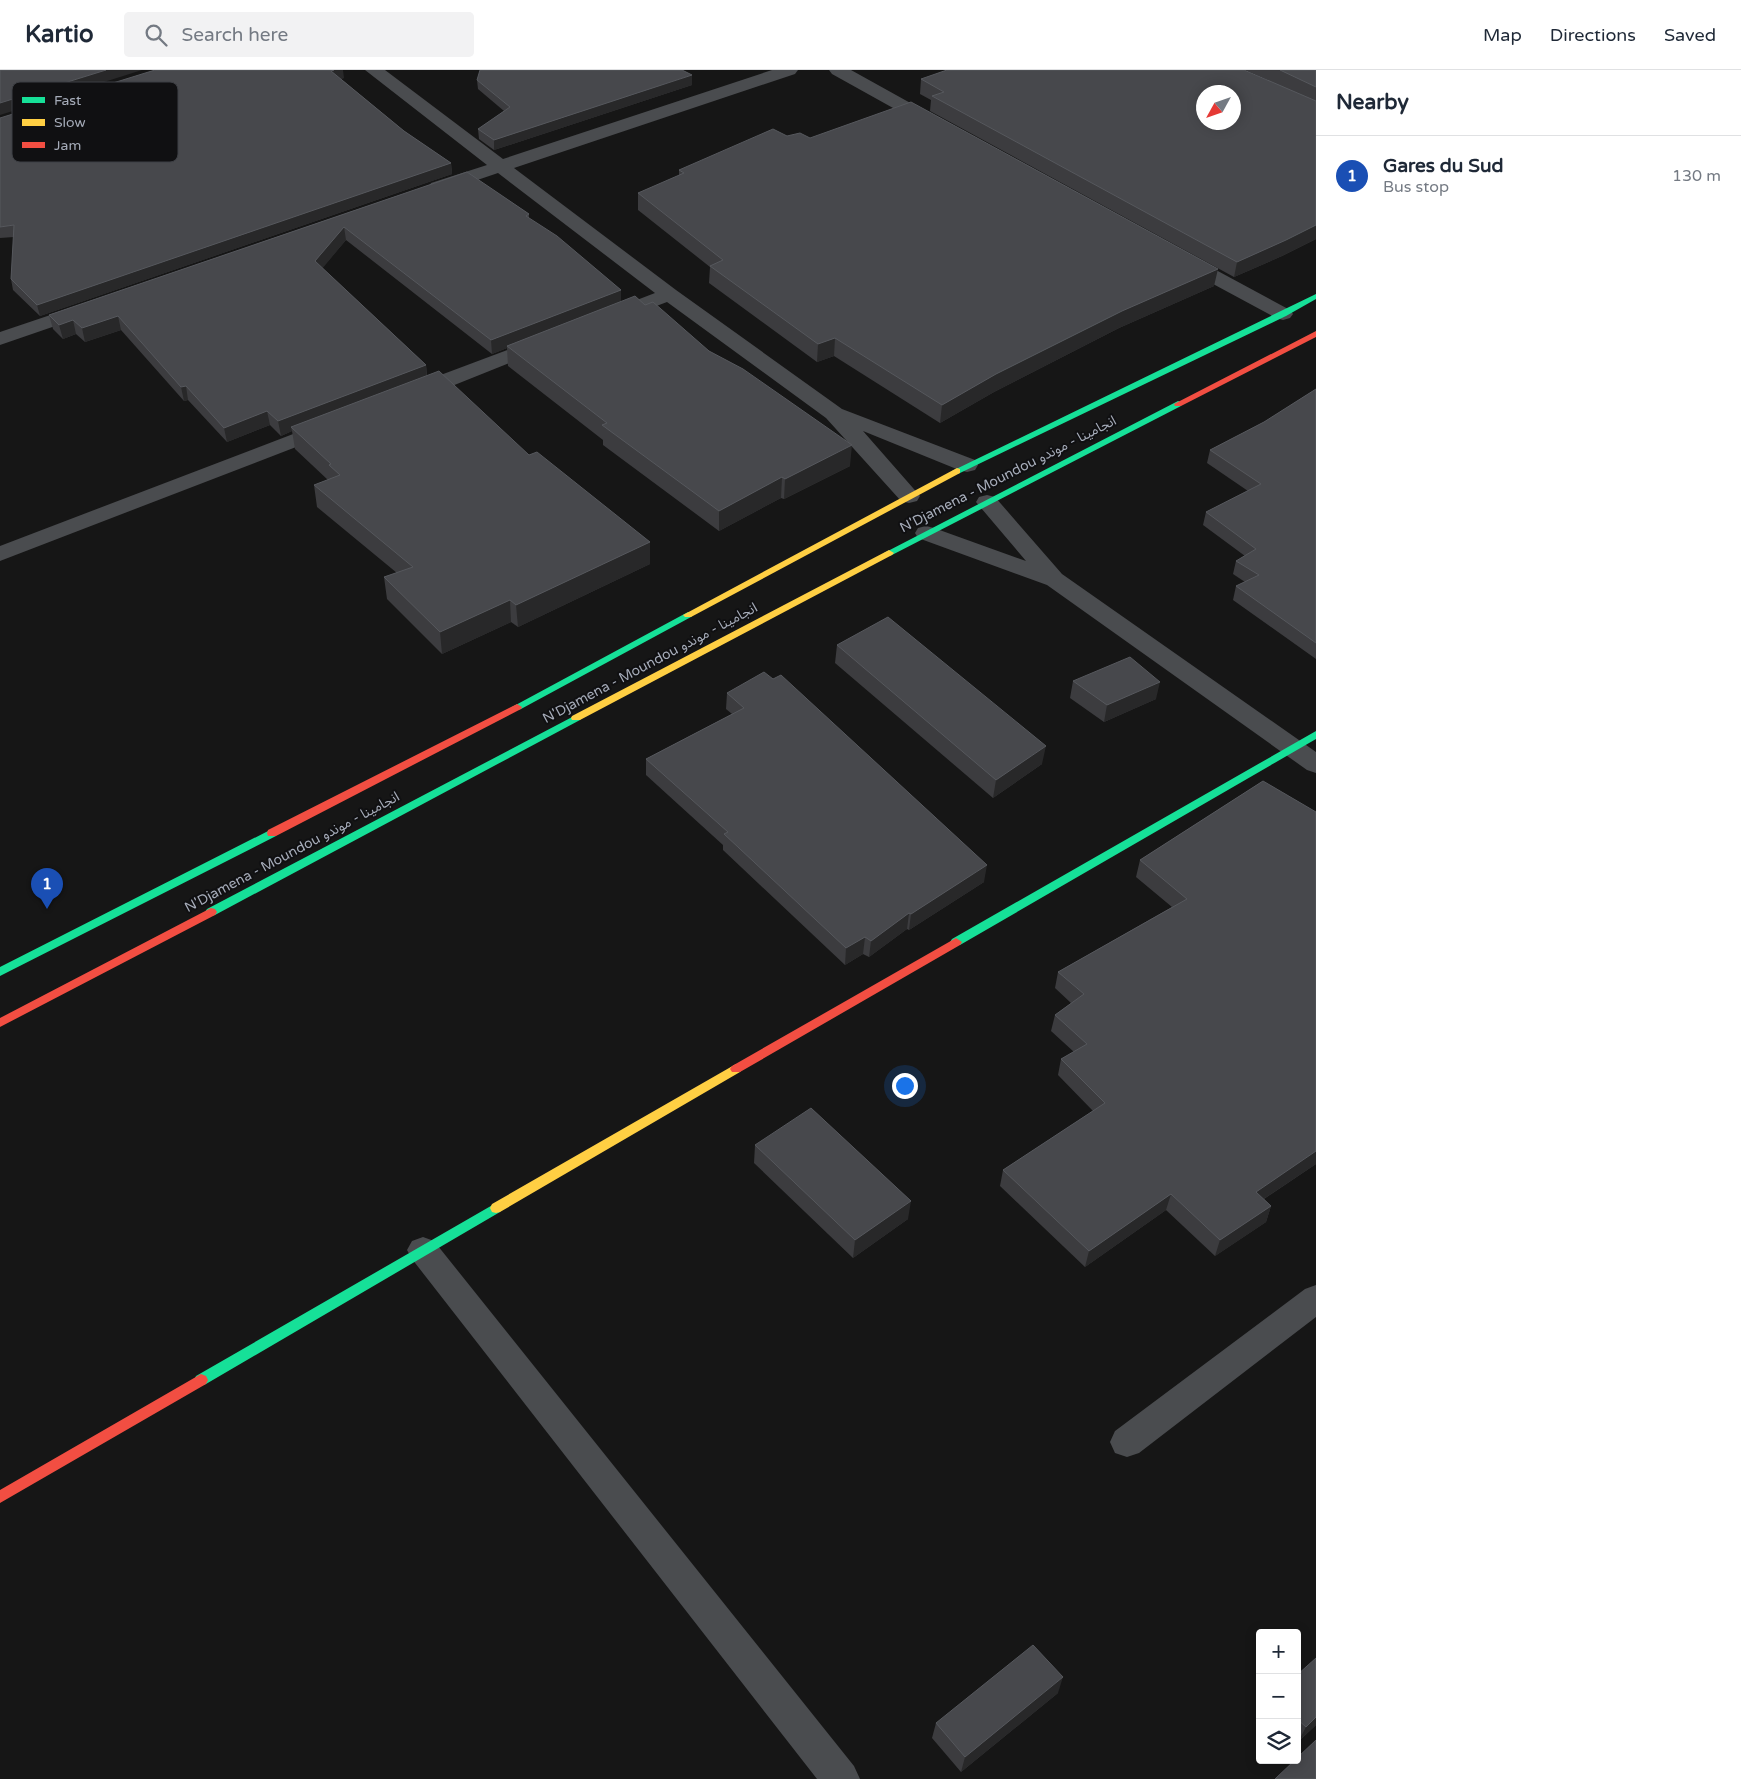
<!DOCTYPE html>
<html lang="en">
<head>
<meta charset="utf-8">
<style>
	body { margin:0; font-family:"Varela Round","Noto Sans Arabic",sans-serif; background:#f2f2f3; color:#1f2937 }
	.controls { position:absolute; right:15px; bottom:15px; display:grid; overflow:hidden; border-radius:5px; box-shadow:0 2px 12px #0003 }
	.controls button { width:45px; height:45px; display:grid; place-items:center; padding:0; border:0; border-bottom:1px solid #e0e1e3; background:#fff; color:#1f2937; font:25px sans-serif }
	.compass { position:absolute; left:1196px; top:15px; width:45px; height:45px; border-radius:50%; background:#fff; box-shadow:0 2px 12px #0003; rotate:230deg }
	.you { position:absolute; left:904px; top:1015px; width:18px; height:18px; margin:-12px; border:4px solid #fff; border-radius:50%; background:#1a73e8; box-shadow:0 0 0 8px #1a73e833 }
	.badge { display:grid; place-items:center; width:32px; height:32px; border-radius:50%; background:#d93025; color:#fff; font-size:16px; font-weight:700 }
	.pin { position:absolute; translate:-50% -41px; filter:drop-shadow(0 1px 2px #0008) }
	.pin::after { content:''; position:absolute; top:26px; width:18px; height:15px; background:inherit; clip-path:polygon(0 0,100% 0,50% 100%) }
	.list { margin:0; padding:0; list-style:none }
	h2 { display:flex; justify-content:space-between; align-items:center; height:65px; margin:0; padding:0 20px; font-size:21px }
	h2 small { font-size:16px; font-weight:400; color:#747a83 }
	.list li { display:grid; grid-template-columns:32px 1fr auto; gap:15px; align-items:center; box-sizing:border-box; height:80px; padding:0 20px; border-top:1px solid #e0e1e3 }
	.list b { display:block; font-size:19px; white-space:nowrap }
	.list p { margin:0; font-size:16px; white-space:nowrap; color:#747a83 }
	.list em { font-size:16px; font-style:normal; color:#747a83 }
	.icon { flex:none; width:28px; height:28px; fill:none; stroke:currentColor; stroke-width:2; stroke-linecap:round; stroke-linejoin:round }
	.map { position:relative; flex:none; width:1316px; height:1709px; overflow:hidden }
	header { display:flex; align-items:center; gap:30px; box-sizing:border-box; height:70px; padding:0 25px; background:#fff; border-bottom:1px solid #e0e1e3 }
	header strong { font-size:24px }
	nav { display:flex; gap:28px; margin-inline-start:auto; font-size:18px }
	.search { width:350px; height:45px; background:#f2f2f3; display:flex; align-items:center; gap:12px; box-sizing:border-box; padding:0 18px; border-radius:5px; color:#747a83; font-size:19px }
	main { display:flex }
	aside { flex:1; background:#fff }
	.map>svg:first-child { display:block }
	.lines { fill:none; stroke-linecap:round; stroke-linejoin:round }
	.street { fill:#4a4c4f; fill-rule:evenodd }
	.fast { fill:#16e098; fill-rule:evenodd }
	.slow { fill:#ffcf43; fill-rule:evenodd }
	.jam { fill:#f24e42; fill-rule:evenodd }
	.wall { fill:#3c3c3f }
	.shaded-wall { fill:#282829 }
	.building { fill:#47484c; stroke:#56585d; fill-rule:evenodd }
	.labels { text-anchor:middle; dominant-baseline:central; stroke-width:4; stroke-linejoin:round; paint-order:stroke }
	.street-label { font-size:14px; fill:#a6acb9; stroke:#101012 }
	.key { fill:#101012; stroke:#3d3f44; stroke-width:1 }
	.key-label { font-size:14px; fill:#a6acb9 }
</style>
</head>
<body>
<header>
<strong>Kartio</strong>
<div class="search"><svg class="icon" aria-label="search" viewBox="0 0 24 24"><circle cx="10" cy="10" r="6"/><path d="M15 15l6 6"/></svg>Search here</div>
<nav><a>Map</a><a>Directions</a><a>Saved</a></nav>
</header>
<main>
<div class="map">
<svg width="1316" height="1709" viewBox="0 0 1316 1709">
	<rect width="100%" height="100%" fill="#161616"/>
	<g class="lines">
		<path class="street" d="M365,0H385L503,89L772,0H798L795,4L514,98L676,220L842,339L975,390L978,395L975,400L967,402L959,400L863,361L920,426L917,431L909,433L901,431L826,348L667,232L617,251L610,253L603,251L600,247L603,243L655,223L498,103L445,121L438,123L431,121L429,117L431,113L487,95Z
			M829,0H851L941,50L944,54L941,58L935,59L929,58L832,4Z
			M1183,184L1190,186L1290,240L1293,244L1290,248L1283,250L1276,248L1176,194L1173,190L1176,186Z
			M86,233L93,235L96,239L93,243L0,275V262Z
			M542,267L549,269L552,273L549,277L422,328L414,329L406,328L403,323L406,318Z
			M327,351L335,352L338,357L335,362L0,491V476Z
			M987,425L995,427L1062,504L1316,682V703L1307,700L1047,515L918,468L915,463L918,458L926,456L934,458L1026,491L976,432L979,427Z
			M423,1167L434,1171L854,1696L860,1709H817L412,1189L407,1180L412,1171Z
			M1316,1215V1247L1139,1383L1127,1387L1115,1383L1110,1372L1115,1361L1305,1219Z"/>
		<path class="fast" d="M1316,224V229L1286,246L960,403L957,404L952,401Z
			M1178,331L1181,332V336L892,485L889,486L884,483Z
			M688,542L693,545L691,547L521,639L517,640L512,637Z
			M576,645L580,646L581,648L580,650L215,845L211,846L205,842L207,839Z
			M1316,661V669L960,875H952L950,872L952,869Z
			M272,759L277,763L276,766L0,906V897Z
			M496,1133L500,1134L502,1138L500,1142L206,1314L201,1316L196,1314L194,1310L196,1306Z"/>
		<path class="slow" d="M957,398L960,399V403L691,547H685L683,545Z
			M889,480L894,483L892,485L580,650H572L571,648L572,646Z
			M736,994L740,996L742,999L740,1002L500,1142L496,1143L492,1142L490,1138L492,1134Z"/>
		<path class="jam" d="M1316,261V267L1181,336H1175L1174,334Z
			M517,634L522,637L521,639L276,766H268L267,763L268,760Z
			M211,838L215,839L217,842L215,845L0,957V948Z
			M956,868L962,872L960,875L740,1002H732L730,999L732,996Z
			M201,1304L206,1306L208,1310L206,1314L0,1433V1420Z"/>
	</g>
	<path class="wall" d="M1245,0H1316V169L1282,186L1234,207L930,41L931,30L920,24L921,9L1268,10Z
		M344,8L341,9L404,61L451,93L452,104L40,246L13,220L11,209L14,167L0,168V48Z
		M477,10L692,15L494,80L479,69L478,59L504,41L478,19Z
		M787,66L810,68L1214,216L1119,258L994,322L940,353L834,286L817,292L709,213L710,197L638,140V123L679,106V100Z
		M467,102L529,144V148L621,220V232L645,235L709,281L850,396L784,429L781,428L719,461L603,375V370L508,296L507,278L492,284L346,170L322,198L426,295L427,305L529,385L650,472V494L518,557L511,552L442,584L387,529L384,507L397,503L317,437L314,415L328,410L295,379L292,361L281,366L270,355L227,372L188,330L184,331L121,260L85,272L76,264L63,269L53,259L49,245Z
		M1316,319V589L1233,530L1236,516L1245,512L1233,504L1236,491L1245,486L1203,455L1206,442L1248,421L1207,393L1210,380L1264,352Z
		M837,575L1042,694L993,728L835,593Z
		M1073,611L1156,629L1104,652L1070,628Z
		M727,623L984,812L909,860L907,859L869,887L863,884L845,895L723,780V775L646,705V689L732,644L726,639Z
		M1263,711L1316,1094L1264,1129L1271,1136L1266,1152L1215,1186L1166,1140L1085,1197L1000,1116L1003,1100L1093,1041L1058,1005L1061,989L1074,982L1051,961L1055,945L1071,933L1055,918L1058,902L1172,837L1136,807L1140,790Z
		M755,1075L908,1149L853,1188L754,1093Z
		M1297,1605L1316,1655L1298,1672L1297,1671Z
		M1058,1623L961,1702L932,1668L936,1653Z"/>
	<path class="shaded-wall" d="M106,0H142L0,45V33Z
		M334,0H343L344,8L332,12L331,1Z
		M692,5V15L494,80V70Z
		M451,93L452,104L40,246L37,235Z
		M1316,155V169L1282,186L1234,207L1237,192Z
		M344,157L346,170L317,205L315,191Z
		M1218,199L1214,216L1119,258L994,322L940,353L942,335L996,304L1122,241Z
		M621,220V234L507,276V278L492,284L491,270Z
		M118,246L121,260L85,272L82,258Z
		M73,250L76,264L63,269L59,255Z
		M835,268L834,286L817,292L818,274Z
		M426,295L427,309L291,357L292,361L281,366L278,351Z
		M186,316L188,330L184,331L181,317Z
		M267,341L270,355L227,372L224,358Z
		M852,375L850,396L784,429L785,409Z
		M782,407L781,428L719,461V441Z
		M650,472V494L518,557L516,535Z
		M510,530L511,552L442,584L440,562Z
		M1160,612L1156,629L1104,652L1107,635Z
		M1046,676L1042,694L993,728L996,710Z
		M987,795L984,812L909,860L911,844Z
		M909,843L907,859L869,887L871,871Z
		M865,867L863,884L845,895L846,878Z
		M1316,1073V1094L1250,1138L1256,1122Z
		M1171,1124L1166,1140L1085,1197L1089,1181Z
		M911,1131L908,1149L853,1188L855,1170Z
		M1271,1136L1266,1152L1215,1186L1220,1170Z
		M1063,1607L1058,1623L961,1702L965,1687Z
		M1316,1647V1655L1298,1672L1306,1657Z"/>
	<path class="building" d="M0,0H106L0,33Z
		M155,0H334L331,1L404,61L451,93L37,235L11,209L14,155L0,157V48Z
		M480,0H682L692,5L494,70L478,59L510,37L477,10Z
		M947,0H1244L1316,31V155L1286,170L1237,192L932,26L944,22L921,9ZM1204,22H1234V52H1204Z
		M1280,0H1316V17Z
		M911,32L1218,199L1122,241L996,304L942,335L835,268L818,274L710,196L723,190L638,123L684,103L679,100L773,59L787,66L800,63L810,68Z
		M467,102L529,144L526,146L557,166L621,220L491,270L344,157L315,191L426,295L278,351L267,341L224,358L186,316L181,317L118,246L82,258L73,250L59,255L49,245Z
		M635,226L645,235L653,232L709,281L743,299L852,375L785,409L782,407L719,441L602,355L607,353L507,276Z
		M439,301L529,385L537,382L650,472L516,535L510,530L440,562L384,507L413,497L314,415L340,405L329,395L331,394L291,357Z
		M1316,319V573L1236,516L1259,505L1236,491L1256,479L1206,442L1261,414L1210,380L1264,352Z
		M888,547L1046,676L996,710L837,575Z
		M1130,587L1160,612L1107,635L1073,611Z
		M764,602L773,609L781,605L987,795L911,844L909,843L871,871L865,867L846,878L724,764L728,762L646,689L744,638L727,623Z
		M1263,711L1316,742V1081L1256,1122L1271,1136L1220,1170L1171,1124L1089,1181L1003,1100L1105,1033L1061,989L1087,974L1055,945L1084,924L1058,902L1187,829L1140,790Z
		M811,1038L911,1131L855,1170L755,1075Z
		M1033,1575L1063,1607L965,1687L936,1653Z
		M1316,1588V1647L1306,1657L1297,1649V1605Z
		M1316,1670V1709H1275L1295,1690H1297V1688Z"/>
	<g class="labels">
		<g class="street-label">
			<text transform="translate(1008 404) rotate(-27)">N'Djamena - Moundou انجامينا - موندو</text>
			<text transform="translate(650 593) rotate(-28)">N'Djamena - Moundou انجامينا - موندو</text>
			<text transform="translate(292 782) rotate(-28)">N'Djamena - Moundou انجامينا - موندو</text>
		</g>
	</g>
	<rect x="12" y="12" width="166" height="80" rx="8" class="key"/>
	<rect x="22" y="27" width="23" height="6" fill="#16e098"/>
	<rect x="22" y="49" width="23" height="7" fill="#ffcf43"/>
	<rect x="22" y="72" width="23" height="6" fill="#f24e42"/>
	<g class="key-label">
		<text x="54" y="35">Fast</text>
		<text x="54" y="57">Slow</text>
		<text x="54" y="80">Jam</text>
	</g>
</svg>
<div class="controls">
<button>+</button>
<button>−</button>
<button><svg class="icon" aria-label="layers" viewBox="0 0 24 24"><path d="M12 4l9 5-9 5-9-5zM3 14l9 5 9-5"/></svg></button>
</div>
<svg class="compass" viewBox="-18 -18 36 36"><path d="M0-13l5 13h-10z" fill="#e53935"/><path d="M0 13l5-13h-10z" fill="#747a83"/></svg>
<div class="you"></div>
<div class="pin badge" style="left:47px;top:839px;background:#1a4fb4">1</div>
</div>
<aside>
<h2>Nearby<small></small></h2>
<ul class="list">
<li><span class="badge" style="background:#1a4fb4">1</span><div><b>Gares du Sud</b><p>Bus stop</p></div><em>130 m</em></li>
</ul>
</aside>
</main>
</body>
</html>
